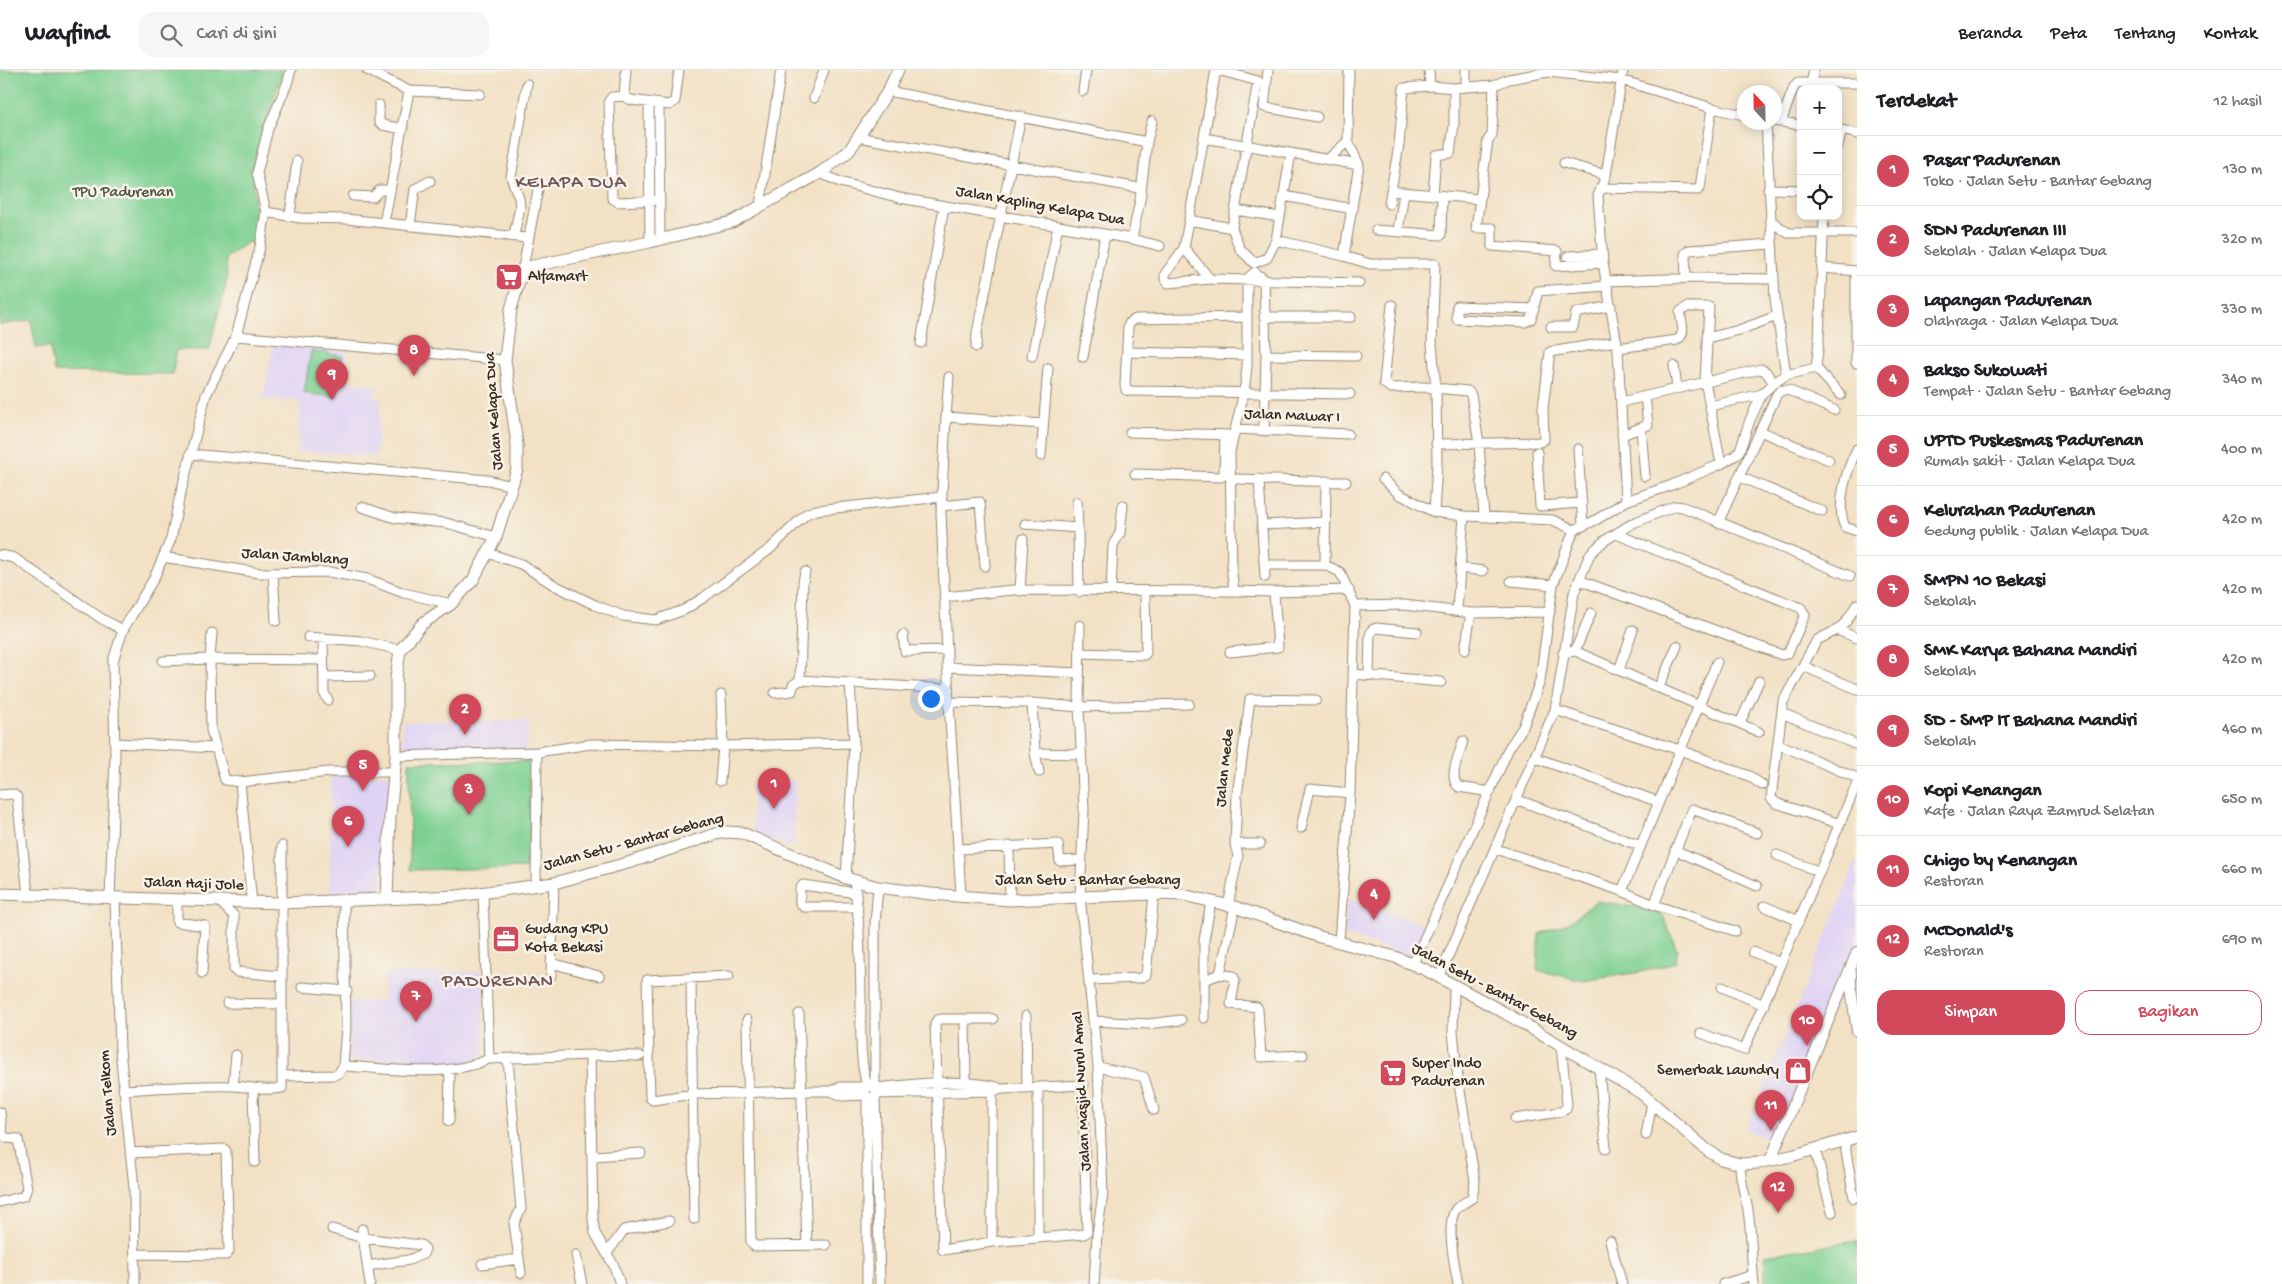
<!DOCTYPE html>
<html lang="id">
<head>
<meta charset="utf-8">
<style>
	body { margin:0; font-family:"Gochi Hand",sans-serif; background:#f6f6f6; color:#202124 }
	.controls { position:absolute; right:15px; top:15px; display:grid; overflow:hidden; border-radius:10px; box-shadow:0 2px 12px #0003 }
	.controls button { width:45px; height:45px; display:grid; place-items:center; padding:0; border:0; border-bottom:1px solid #e0e0e0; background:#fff; color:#202124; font:25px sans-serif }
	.compass { position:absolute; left:1737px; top:15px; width:45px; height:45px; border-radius:50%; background:#fff; box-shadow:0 2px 12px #0003; rotate:338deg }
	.you { position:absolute; left:930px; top:628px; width:18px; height:18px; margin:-12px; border:4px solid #fff; border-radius:50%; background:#1a73e8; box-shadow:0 0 0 8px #1a73e833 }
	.badge { display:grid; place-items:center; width:32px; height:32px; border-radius:50%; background:#d1495b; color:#fff; font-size:16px; font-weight:700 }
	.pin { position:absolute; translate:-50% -41px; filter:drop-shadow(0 1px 2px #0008) }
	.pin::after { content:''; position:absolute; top:26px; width:18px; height:15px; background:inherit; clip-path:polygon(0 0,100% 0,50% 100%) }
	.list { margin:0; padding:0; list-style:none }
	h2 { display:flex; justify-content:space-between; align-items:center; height:65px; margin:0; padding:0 20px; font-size:21px }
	h2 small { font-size:16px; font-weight:400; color:#757577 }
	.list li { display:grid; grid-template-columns:32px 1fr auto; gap:15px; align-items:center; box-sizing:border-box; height:70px; padding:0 20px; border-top:1px solid #e0e0e0 }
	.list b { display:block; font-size:19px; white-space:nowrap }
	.list p { margin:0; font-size:16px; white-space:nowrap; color:#757577 }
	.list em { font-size:16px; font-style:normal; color:#757577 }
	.actions { display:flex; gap:10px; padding:15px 20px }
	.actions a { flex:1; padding:11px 0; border:1px solid #d1495b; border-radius:15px; text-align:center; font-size:18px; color:#d1495b }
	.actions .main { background:#d1495b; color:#fff }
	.icon { flex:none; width:28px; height:28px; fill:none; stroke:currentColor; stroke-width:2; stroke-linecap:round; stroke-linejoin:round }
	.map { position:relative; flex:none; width:1857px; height:1214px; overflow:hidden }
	header { display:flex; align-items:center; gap:30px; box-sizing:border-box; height:70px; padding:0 25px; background:#fff; border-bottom:1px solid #e0e0e0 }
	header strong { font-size:24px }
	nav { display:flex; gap:28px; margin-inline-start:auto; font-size:18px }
	.search { width:350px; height:45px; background:#f6f6f6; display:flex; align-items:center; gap:12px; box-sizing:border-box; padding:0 18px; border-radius:15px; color:#757577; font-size:19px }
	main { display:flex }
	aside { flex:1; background:#fff }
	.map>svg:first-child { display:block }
	.built { fill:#e0d4f4 }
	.green { fill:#7dd092; stroke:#5c7d58 }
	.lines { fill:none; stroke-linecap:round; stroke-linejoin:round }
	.minor-casing { stroke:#968672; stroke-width:11 }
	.tertiary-casing { stroke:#968672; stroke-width:12 }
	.secondary-casing { stroke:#968672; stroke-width:13 }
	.minor { stroke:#fff; stroke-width:9 }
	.tertiary { stroke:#fff; stroke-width:10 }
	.secondary { stroke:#fff; stroke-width:11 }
	.labels { text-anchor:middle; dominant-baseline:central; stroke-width:5; stroke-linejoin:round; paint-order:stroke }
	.park-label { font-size:16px; fill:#4c543b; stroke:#f7f3e8 }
	.street-label { font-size:16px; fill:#3b2a1e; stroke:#f7f3e8 }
	.poi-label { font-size:16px; fill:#3b2a1e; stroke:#f7f3e8; text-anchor:start }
	.quarter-label { font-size:19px; letter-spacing:1px; fill:#70545a; stroke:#f7f3e8 }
</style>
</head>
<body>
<header>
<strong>Wayfind</strong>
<div class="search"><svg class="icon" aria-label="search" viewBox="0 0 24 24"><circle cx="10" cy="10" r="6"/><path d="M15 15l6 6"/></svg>Cari di sini</div>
<nav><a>Beranda</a><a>Peta</a><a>Tentang</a><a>Kontak</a></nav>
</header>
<main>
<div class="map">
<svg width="1857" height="1214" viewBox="0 0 1857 1214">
	<rect width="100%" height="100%" fill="#f7f3e8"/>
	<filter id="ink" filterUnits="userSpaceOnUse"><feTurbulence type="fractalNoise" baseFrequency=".02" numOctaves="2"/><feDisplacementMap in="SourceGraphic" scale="10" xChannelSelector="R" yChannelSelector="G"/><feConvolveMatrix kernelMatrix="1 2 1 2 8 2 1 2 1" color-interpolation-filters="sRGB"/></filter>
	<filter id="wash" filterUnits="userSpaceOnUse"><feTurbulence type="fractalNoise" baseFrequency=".0096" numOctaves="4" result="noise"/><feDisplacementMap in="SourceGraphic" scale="20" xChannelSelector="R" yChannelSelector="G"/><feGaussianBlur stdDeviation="1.12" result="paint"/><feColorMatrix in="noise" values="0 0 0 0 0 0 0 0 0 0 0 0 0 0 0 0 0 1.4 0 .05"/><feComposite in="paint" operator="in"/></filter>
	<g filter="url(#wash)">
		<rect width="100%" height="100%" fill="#f2e1c5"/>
		<path class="built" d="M273,275L347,282L341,311L376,315L374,328L381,329L376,386L298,381L301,331L263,330Z
			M403,651H529L526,679L402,681Z
			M331,704L390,705L381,824L330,822Z
			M795,711L794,778L753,763L752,715Z
			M1857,790V882L1777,1072L1746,1060Z
			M1348,829L1426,855L1412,887L1345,865Z
			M483,902L484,984L468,993L349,990V932L383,931L384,903Z"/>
		<path class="green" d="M0,0H283L253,93L256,174L247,172L226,188L227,210L209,280H176L173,304L54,302L50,276L36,278L31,250L0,255Z
			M311,281L343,286L336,327L304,323Z
			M529,691L530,798L410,800L409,692Z
			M1597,831L1635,837L1663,845L1677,880L1676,892L1641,902L1583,911L1537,900L1539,864L1568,853Z
			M1857,1171V1214H1765V1185Z"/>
	</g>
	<g filter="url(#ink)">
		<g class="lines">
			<g class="minor-casing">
				<path id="minor" d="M367,0L409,21
					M1218,0L1258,11L1232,158
					M1268,0L1264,37L1317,47
					M1429,0L1430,16L1454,18L1494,15L1509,9L1548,2L1621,10L1712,38L1744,45
					M1623,0L1606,105L1598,126L1603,193L1618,280L1626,431
					M1811,13L1814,0
					M1494,15L1492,65L1488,70L1476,158H1492V176L1557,181L1556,196L1603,193
					M1466,17V0
					M888,21L1147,72
					M1083,21L1086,0
					M624,26L626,0
					M814,28L824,0
					M649,34L650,172
					M379,35V52L383,55L403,59
					M659,35L660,169
					M1774,51L1781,52L1794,17L1798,13H1857
					M1781,52L1801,55
					M1838,59L1857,64
					M858,67L1139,118L1141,125L1132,169
					M1204,68L1359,95
					M1838,76L1842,60
					M1327,90L1348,71
					M1564,93L1606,105
					M820,103L840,112L900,128L1132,169L1160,176
					M1603,118L1698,120L1700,118L1712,38
					M1768,119L1801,120
					M1141,121L1147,72L1152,51
					M1391,121L1399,75L1404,18L1430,16
					M1433,125L1436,85L1450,83L1454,55V18
					M353,126L373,127L380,120H389
					M1284,126L1353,139
					M660,130L618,132L612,128L609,31L612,27L624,26L631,30L669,35L675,31L679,0
					M1389,134L1391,121L1479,129
					M760,136L781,0
					M1235,140L1280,147
					M266,142L300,148L346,149L527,168
					M290,145L297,91
					M1824,146L1819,270L1816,298L1841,325
					M1189,150L1232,158L1240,179L1254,193L1267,188L1276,170L1291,83
					M1770,150L1788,163H1854
					M384,153L409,21L480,24
					M410,156L415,119L430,111
					M1376,160L1441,165L1442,126
					M1398,161L1404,123
					M514,165L520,137L519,128L511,107L527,14
					M1276,170L1344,186L1370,194H1435L1432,274L1436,318L1437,394L1434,442
					M1184,178L1165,204V209L1168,213L1210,209L1359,213
					M1344,186L1359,95L1348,71L1349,0
					M1568,186L1602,184
					M523,198L539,114
					M1822,198L1857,201
					M1255,202L1247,209V297L1244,322L1230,382L1232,504L1234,521L1274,522L1349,520
					M1260,206L1264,209L1266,285L1264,361
					M1686,208L1685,184L1689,180L1771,174
					M1210,209L1184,178L1216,0
					M1605,211L1698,208L1773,209
					M1392,235L1384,313L1391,318L1423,317L1468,321L1471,325L1479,373L1484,446
					M1534,239L1457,236V249L1525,252L1531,249L1538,221L1607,216
					M1247,247L1136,249L1130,252L1128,257L1125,315L1126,320L1132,321L1350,324
					M1264,247H1351
					M1551,257H1573L1576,243L1611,236
					M236,266L505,290
					M1707,268L1739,260L1777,246
					M921,273L944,136
					M976,277L977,263L1021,46
					M1618,278L1677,270C1687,264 1681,252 1680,242L1687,237H1709L1705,311L1721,394
					M1127,282L1247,285
					M1266,285L1356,286
					M1032,286L1058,156
					M1083,287L1105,165
					M1856,293V201
					M1674,296L1677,318
					M1786,305L1816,298
					M1621,332L1761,299L1766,302L1774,313
					M1710,336L1762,324
					M946,347L949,307
					M1235,359L1348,364
					M1641,359L1645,406
					M1760,361L1829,390
					M1130,362L1231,365
					M1622,365L1648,355L1645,326
					M1436,374L1540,372L1544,370L1543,338L1550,282L1617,271
					M1578,379L1583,456
					M1857,379C1847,399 1835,436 1845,457L1857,461
					M1537,382L1540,436L1582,433
					M190,384L488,410L512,416
					M1041,386L1048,298
					M1135,404L1221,407L1224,405L1225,365
					M1740,407L1822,441
					M1237,409L1346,412
					M1259,409L1265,507
					M1383,409L1399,424L1434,442L1464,446L1553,450L1574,460
					M1326,411L1325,495L1340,502L1355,536L1350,723L1339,871
					M1077,432L1078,458
					M941,436L980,432L985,496
					M362,437L395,448L446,453L496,467
					M1718,453L1777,324L1782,320H1788L1834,340
					M1025,454L1078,458L1079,522
					M1262,455L1326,452
					M488,483L521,494L554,515L595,535L623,546L656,550L684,540L703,528L770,479L806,444L816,440L942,427
					M0,485L14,488L102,549L123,560
					M163,487L259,503L329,502L367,509L404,523L451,534
					M1265,495H1325
					M1460,498L1483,501
					M273,503L276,551
					M1579,510L1782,585L1788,583L1805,545L1801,538L1616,464
					M1511,511L1553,515
					M1020,521L1023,469
					M1111,521L1113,475L1120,463L1123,435
					M944,527L1013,520L1234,521
					M1355,536L1404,535L1471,543L1550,542
					M1457,540L1464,446
					M1080,555L1079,637L1084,739L1080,827L1098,997L1103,1124L1097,1164L1094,1214
					M1837,560L1857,568
					M903,565L905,581L947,580
					M308,567L361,571L400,580
					M323,568L324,623L328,630
					M1465,580L1471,543
					M1575,581L1591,543
					M1230,582L1278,577L1274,522
					M1080,583L1144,585L1146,583L1145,521
					M1563,583L1575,581L1759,662
					M323,590L210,589L211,660L225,710L240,712L329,702H395
					M163,591L210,589L212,563
					M1803,596L1857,619
					M947,597L1079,603
					M1619,600L1633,560
					M1354,604L1441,612
					M1369,605L1370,565L1372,560L1376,558L1417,562
					M324,607L370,606
					M800,610L803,512L805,502
					M1659,617L1677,576
					M775,623L792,621L793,615L800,610L948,619
					M949,632L1032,633
					M1555,640L1680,680L1749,706L1762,715
					M1782,643L1857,675
					M1740,653L1759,611
					M1463,671C1460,684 1447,708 1459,717L1490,722
					M115,673L216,678
					M1778,674L1857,708
					M1035,683L1081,684
					M396,686L537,682L591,674L723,676L854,673
					M1536,688L1659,732
					M1039,702L1035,683L1032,633L1079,637L1189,634
					M720,711L723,676L721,625
					M240,712L252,833
					M0,725L13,724L17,727L28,824
					M1518,730L1641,776
					M1840,754L1776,733L1771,728L1783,632L1817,570L1837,560L1846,552L1857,534
					M1301,758L1310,719L1350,723
					M1235,774H1260
					M282,776V1006
					M1009,776L1010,830
					M958,779L1058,774L1060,791L1081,790
					M1496,779L1622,821L1654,835L1692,739L1757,763
					M1675,780L1757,816
					M1777,785L1820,802
					M846,808L854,673L850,613
					M854,810C860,850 860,889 861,929C861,958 859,988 867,1016
					M536,815L537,682
					M1622,821L1717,592
					M856,823L803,815L800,819V833L804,837H858
					M483,824L489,989L590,985L593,1150L595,1163L614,1196L620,1214
					M961,825L949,632L941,442L946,347L1043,354
					M110,829L115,685L113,591L123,560L154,508L171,469L179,430L206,325L236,266L260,177L266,142L257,103L268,59L287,14L291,0
					M115,829L120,980L134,1118L135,1214
					M177,830V852L205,856L202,903
					M220,832L234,846V900L237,902L281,906
					M1654,835L1735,861
					M1228,836L1238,786L1235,774L1237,726L1250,629L1316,630
					M1764,836L1799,851
					M1235,837L1220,904L1233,906L1235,910L1231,934L1257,937L1258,939L1261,987L1303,985
					M1753,882L1781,893
					M551,893L599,906
					M1413,894L1509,678L1523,657L1540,611L1553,515L1574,460L1596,450L1626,431L1672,415L1721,394L1736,385L1740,380L1750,350L1762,324L1774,313L1786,305L1775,229L1766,52
					M551,906L554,813
					M729,906L647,910L650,1028L653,1030L693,1024L802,1021H830L843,1026L865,1025
					M1439,907L1555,640L1574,523L1590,484L1604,471L1633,453L1675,436L1683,437L1850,506
					M691,908L694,1149
					M1090,910L1140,908L1146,905L1154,824
					M1204,910V870L1211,832
					M1454,916L1453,962L1458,1009L1475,1111L1472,1128C1467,1131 1460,1135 1456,1139C1445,1153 1455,1197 1458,1214
					M302,917L347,921
					M1722,917L1764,935
					M227,933L282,934
					M799,944L807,1175
					M1026,946L1027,1018
					M1204,948V910L1220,904
					M965,949L966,1013
					M993,949H941L937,950L935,954L943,1180L992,1172L1084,1164L1087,1162L1083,1029
					M747,950L751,1172L754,1176L826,1175
					M1095,951L1148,954L1181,950
					M1701,963L1744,980L1857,713
					M590,985L640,986
					M508,989L521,1139L514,1153L521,1203
					M343,996L346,957L344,830
					M1098,997L1144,1007L1154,1040
					M1599,998L1606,1079
					M233,1016L236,985
					M875,1017V854L878,817
					M1038,1017V1167
					M876,1018C915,1014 958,1008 997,1017
					M123,1020C159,1018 196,1015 232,1016C250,1016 262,1022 282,1018V1006L334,1005L339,1003L343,996C390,998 445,1009 489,989
					M253,1020L255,1092
					M830,1021L841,1017H866
					M876,1024L991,1021L1002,1019L1084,1015
					M875,1026L870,1028L865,1025L866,1017L871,1015L877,1021L875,1026L880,1214
					M867,1027V1214
					M0,1042L2,1064L6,1068L18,1069L27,1118L24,1126L0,1132
					M1515,1049L1560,1042L1566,1039L1567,1034L1561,976
					M449,1051L450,999
					M1646,1065L1652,1032
					M1844,1070L1854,1128
					M1815,1079L1832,1142
					M130,1083L224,1079L226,1081L229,1181L226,1185L136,1184
					M592,1086L641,1083
					M1740,1094C1740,1111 1745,1124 1748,1140C1752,1165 1751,1189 1754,1214
					M332,1159L363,1168L421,1175L425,1179L423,1184L409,1190L367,1196
					M362,1159L370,1214
					M1610,1171L1622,1214
					M992,1172V1016
					M607,1183L624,1160L669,1151
					M576,1185L582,1214
					M482,1194L519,1189
					M1723,1214L1753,1205"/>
			</g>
			<g class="tertiary-casing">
				<path id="tertiary" d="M1851,902V918L1857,961
					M1770,1091L1857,882"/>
			</g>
			<g class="secondary-casing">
				<path id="secondary" d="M0,824L281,833L457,826L554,813L631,792L716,764L727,762L742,763L846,808L878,817L931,824L1010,830L1154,824L1183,825L1235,837L1320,867L1395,887L1426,900L1505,943L1641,1023L1707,1080L1721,1089L1740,1094L1758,1093L1791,1086L1857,1067
					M387,828L390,746L396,686V608L400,580L423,553L451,534L473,510L496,467L517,399V374L505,290L511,239L523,198L650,172L732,152L820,103L849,81L888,21L898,0"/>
			</g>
			<use href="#minor" class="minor"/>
			<use href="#tertiary" class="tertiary"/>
			<use href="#secondary" class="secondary"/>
		</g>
	</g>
	<defs>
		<g id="supermarket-square" transform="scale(1.4375)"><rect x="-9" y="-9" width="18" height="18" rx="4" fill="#d1495b" stroke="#f7f3e8"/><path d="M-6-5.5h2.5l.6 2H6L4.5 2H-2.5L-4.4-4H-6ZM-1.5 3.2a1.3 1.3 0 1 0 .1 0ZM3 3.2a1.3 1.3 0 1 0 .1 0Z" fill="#fff"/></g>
		<g id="office-square" transform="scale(1.4375)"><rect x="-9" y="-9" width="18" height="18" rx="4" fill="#d1495b" stroke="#f7f3e8"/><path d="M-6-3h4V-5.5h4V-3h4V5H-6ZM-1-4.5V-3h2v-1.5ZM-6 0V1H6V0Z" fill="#fff"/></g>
		<g id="shop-square" transform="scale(1.4375)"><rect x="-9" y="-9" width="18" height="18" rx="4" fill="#d1495b" stroke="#f7f3e8"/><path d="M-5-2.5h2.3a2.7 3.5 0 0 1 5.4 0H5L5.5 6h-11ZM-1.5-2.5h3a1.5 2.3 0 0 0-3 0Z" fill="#fff"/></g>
	</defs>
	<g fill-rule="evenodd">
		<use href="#supermarket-square" x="509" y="207"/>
		<use href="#office-square" x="506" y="869"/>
		<use href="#shop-square" x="1798" y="1001"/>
		<use href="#supermarket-square" x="1393" y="1003"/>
	</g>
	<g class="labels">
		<g class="park-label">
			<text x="123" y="123">TPU Padurenan</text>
		</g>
		<g class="street-label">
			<text transform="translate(1040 137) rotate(10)">Jalan Kapling Kelapa Dua</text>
			<text transform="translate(495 341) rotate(-94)">Jalan Kelapa Dua</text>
			<text transform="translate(1292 347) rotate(2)">Jalan Mawar I</text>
			<text transform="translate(295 488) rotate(4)">Jalan Jamblang</text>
			<text transform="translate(1226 698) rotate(-84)">Jalan Mede</text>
			<text transform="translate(634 773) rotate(-15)">Jalan Setu - Bantar Gebang</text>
			<text x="1088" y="811">Jalan Setu - Bantar Gebang</text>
			<text transform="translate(194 815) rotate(2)">Jalan Haji Jole</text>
			<text transform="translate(1494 922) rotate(28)">Jalan Setu - Bantar Gebang</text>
			<text transform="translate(1083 1021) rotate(-93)">Jalan Masjid Nurul Amal</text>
			<text transform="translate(109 1023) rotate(-95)">Jalan Telkom</text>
		</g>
		<g class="poi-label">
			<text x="528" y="207">Alfamart</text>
			<text x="525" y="860">Gudang KPU<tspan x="525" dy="18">Kota Bekasi</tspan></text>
			<text x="1412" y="994">Super Indo<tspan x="1412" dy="18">Padurenan</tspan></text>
			<text x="1779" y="1001" text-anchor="end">Semerbak Laundry</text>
		</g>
		<g class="quarter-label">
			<text x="571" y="113">KELAPA DUA</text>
			<text x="498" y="912">PADURENAN</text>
		</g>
	</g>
</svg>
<div class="controls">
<button>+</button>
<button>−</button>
<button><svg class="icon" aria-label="locate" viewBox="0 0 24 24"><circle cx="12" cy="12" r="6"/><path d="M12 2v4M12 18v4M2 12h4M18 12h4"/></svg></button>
</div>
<svg class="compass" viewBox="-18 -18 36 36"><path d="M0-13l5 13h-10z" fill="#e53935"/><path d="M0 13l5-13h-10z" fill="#757577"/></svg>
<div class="you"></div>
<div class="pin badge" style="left:774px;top:739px">1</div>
<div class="pin badge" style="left:465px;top:665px">2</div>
<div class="pin badge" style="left:469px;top:745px">3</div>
<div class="pin badge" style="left:1374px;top:850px">4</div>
<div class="pin badge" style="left:363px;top:721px">5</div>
<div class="pin badge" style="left:348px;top:777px">6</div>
<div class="pin badge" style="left:416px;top:952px">7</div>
<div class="pin badge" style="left:414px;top:306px">8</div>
<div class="pin badge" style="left:332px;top:330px">9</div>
<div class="pin badge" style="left:1807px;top:976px">10</div>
<div class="pin badge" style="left:1771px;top:1061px">11</div>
<div class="pin badge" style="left:1778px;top:1143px">12</div>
</div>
<aside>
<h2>Terdekat<small>12 hasil</small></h2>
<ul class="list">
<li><span class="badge">1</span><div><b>Pasar Padurenan</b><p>Toko · Jalan Setu - Bantar Gebang</p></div><em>130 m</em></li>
<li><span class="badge">2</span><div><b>SDN Padurenan III</b><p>Sekolah · Jalan Kelapa Dua</p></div><em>320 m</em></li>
<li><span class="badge">3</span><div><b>Lapangan Padurenan</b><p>Olahraga · Jalan Kelapa Dua</p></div><em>330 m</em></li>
<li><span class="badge">4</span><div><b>Bakso Sukowati</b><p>Tempat · Jalan Setu - Bantar Gebang</p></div><em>340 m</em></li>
<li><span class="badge">5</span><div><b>UPTD Puskesmas Padurenan</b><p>Rumah sakit · Jalan Kelapa Dua</p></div><em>400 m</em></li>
<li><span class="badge">6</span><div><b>Kelurahan Padurenan</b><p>Gedung publik · Jalan Kelapa Dua</p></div><em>420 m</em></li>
<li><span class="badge">7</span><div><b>SMPN 10 Bekasi</b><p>Sekolah</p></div><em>420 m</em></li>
<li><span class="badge">8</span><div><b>SMK Karya Bahana Mandiri</b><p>Sekolah</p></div><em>420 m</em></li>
<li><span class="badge">9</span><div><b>SD - SMP IT Bahana Mandiri</b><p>Sekolah</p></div><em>460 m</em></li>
<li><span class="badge">10</span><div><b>Kopi Kenangan</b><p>Kafe · Jalan Raya Zamrud Selatan</p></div><em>650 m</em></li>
<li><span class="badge">11</span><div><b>Chigo by Kenangan</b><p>Restoran</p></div><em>660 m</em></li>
<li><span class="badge">12</span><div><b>McDonald's</b><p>Restoran</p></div><em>690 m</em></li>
</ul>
<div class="actions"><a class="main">Simpan</a><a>Bagikan</a></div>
</aside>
</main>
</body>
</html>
